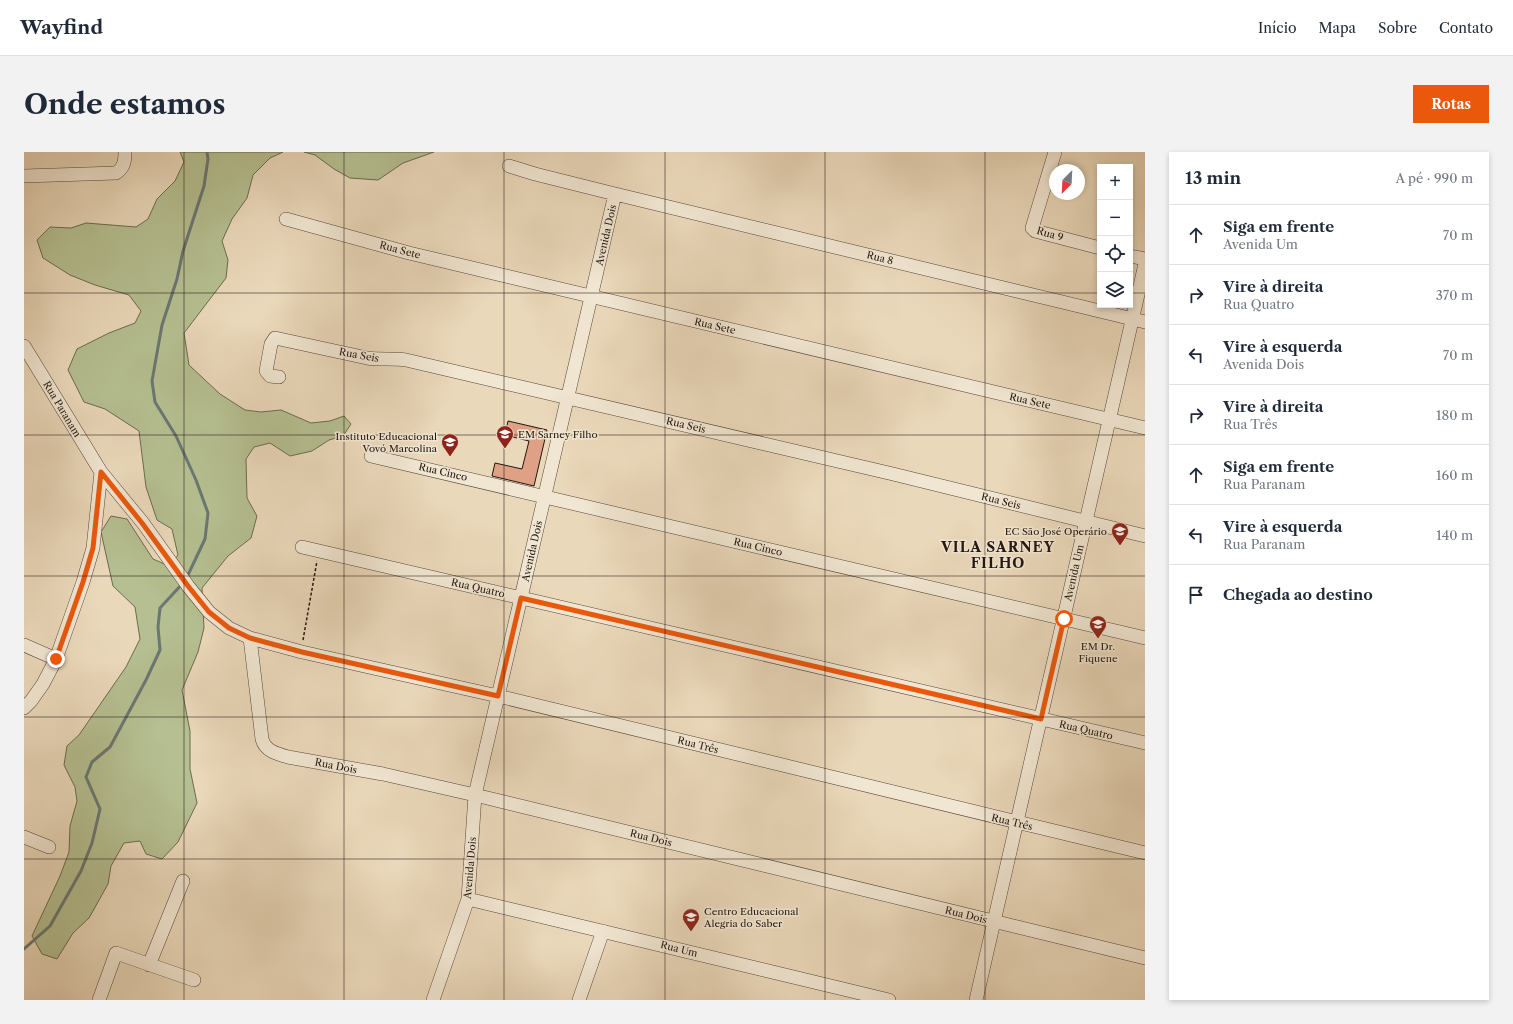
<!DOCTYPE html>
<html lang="pt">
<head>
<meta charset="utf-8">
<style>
	body { margin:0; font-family:"Libre Caslon Text",serif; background:#f2f2f3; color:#1f2937 }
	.controls { position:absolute; right:12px; top:12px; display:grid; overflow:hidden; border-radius:0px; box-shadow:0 2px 6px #0003 }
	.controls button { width:36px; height:36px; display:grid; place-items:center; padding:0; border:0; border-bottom:1px solid #e0e1e3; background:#fff; color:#1f2937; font:20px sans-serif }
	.compass { position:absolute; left:1025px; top:12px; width:36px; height:36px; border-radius:50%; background:#fff; box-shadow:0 2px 6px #0003; rotate:204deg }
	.stop { position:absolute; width:12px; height:12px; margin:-9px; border:3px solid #ea580c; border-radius:50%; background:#fff }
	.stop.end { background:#ea580c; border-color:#fff; box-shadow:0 1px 4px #0008 }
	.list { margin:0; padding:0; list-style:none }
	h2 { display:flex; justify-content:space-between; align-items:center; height:52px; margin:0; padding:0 16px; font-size:17px }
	h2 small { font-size:13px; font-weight:400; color:#747a83 }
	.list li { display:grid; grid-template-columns:26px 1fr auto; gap:12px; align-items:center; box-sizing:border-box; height:60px; padding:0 16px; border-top:1px solid #e0e1e3 }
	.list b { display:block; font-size:15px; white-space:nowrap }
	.list p { margin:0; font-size:13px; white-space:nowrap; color:#747a83 }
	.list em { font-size:13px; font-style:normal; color:#747a83 }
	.icon { flex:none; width:22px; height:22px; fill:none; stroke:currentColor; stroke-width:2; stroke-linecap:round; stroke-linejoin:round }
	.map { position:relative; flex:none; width:1121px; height:848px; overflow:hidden; border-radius:0px }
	header { display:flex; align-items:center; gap:24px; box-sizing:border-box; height:56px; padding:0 20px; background:#fff; border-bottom:1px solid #e0e1e3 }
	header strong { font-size:19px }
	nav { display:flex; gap:22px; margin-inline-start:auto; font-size:14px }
	.intro { display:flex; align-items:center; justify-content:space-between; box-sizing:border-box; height:96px; padding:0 24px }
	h1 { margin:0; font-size:28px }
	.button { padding:10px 18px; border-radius:0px; background:#ea580c; color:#fff; font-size:14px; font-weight:700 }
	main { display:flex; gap:24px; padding:0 24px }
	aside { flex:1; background:#fff; border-radius:0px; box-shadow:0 2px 6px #0003 }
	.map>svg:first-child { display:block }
	.green { fill:#b5bf91; stroke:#6c6a50 }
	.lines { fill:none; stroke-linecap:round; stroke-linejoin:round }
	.stream { stroke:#6a7773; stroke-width:3 }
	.building { fill:#dfa186; stroke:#23160f }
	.minor-casing { stroke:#55463a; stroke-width:14 }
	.path { stroke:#23160f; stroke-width:1.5; stroke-dasharray:3 2; stroke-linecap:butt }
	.minor { stroke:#f1e6d2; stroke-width:13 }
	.route { stroke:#ea580c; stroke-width:5 }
	.grid { fill:none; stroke:#23160f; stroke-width:1; stroke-opacity:0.55 }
	.labels { text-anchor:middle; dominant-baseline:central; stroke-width:3; stroke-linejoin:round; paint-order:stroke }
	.street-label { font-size:10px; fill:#23160f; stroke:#f1e6d2 }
	.poi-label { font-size:10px; fill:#23160f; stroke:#f1e6d2; text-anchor:start }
	.district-label { font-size:14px; font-weight:bold; letter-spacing:1px; fill:#23160f; stroke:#f1e6d2 }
</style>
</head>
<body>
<header>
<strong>Wayfind</strong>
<nav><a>Início</a><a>Mapa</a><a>Sobre</a><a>Contato</a></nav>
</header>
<div class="intro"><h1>Onde estamos</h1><a class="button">Rotas</a></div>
<main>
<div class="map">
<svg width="1121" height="848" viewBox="0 0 1121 848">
	<rect width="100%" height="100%" fill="#ead8ba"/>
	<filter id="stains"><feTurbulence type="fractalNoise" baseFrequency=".005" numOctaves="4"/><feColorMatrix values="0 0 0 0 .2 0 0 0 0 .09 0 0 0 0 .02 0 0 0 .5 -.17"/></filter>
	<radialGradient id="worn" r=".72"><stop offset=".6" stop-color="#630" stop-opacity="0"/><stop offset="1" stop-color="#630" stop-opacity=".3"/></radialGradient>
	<path class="green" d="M156,0H259L246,6L229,23L223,46L208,67L198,89L204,108L202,126L160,181L165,213L196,242L221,258L237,260L257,258L287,271L306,269L320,264L327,272L319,284L305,288L288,299L266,304L246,291L230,295L222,307L223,346L233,364L227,386L204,404L178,436L180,476L174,500L158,538L166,579V617L173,651L154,690L138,707L122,702L116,689L100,691L87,714L84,732L65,766L49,781L33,807L18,802L8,784L36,724L45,700L46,674L53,649L51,635L40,613L43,594L55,583L102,515L116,487L111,455L89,434L77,380L87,364L103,367L129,407L145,414L154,403L148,377L133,368L122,335L115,279L81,257L60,250L44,218L53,197L85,181L111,171L117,159L105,143L71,133L46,123L19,106L13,88L26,75L47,76L62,71L112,75L124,67L133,47L151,29L160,10Z
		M280,0H410L379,11L354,28L326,26L310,17L291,3Z"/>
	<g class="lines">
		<path class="stream" d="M163,425L181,387L184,361L172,328L152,284L131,250L128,229L138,173L153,127L159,99L180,34L184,7L183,0
			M0,797L26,774L57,719L68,691L76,657L62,625L68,610L86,595L122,528L136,498L134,475L136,456L159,431"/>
	</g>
	<path class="building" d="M484,269L523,278L510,334L468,324L471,311L498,317L505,289L481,283Z"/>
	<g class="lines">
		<g class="minor-casing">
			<path id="minor" d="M1031,0L1008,76L1011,79L1076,96
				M485,14L511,22L591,42L1121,170
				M0,24L92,21C100,16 101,9 101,0
				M262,67L385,101L1121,276
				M1106,104L1121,107
				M0,194L77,320L69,396L59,430L32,507L19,532L7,549L0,556
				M255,225L246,224L242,219L247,192L251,186L343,206C356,208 369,206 382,208L869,322L1121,384
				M347,304L1121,486
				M77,320L119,371L164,434L185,460L205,476L226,486L278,500L474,544L1121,701
				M278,395L1121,591
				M226,486L238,587C241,599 253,602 264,605L359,622L451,643L1121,806
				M0,493L32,507
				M0,685L25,695
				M444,747L865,848
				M125,813L159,729
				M75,848L92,801L170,828
				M409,848L444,747L451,643L591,42
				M555,848L579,779
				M952,848L1121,112"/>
		</g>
		<path class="path" d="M279,488L293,409"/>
		<use href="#minor" class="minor"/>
	</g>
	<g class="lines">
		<path class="route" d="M32,507L59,430L69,396L77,320L118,371L164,434L185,460L205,476L226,486L278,500L474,544L497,446L1017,567L1040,467"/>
	</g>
	<path class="grid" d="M160,0V848M320,0V848M480,0V848M641,0V848M801,0V848M961,0V848M0,141H1076M1106,141H1121M0,283H1121M0,424H1121M0,565H1121M0,707H1121"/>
	<defs>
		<g id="school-pin" transform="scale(0.9)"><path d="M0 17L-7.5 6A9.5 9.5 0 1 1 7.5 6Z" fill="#8f2418" stroke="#f1e6d2"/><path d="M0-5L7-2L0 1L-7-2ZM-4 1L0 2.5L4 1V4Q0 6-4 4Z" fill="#fff"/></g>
	</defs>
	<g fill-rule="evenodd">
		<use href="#school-pin" x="481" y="282"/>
		<use href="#school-pin" x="426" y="290"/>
		<use href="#school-pin" x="1096" y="379"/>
		<use href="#school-pin" x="1074" y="472"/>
		<use href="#school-pin" x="667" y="765"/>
	</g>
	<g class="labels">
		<g class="street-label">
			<text transform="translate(1026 82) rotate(16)">Rua 9</text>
			<text transform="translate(582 83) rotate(-77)">Avenida Dois</text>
			<text transform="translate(376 98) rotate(15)">Rua Sete</text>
			<text transform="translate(856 106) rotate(14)">Rua 8</text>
			<text transform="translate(691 174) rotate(13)">Rua Sete</text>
			<text transform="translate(335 203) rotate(10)">Rua Seis</text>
			<text transform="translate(1006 249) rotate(13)">Rua Sete</text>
			<text transform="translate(38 257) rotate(59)">Rua Paranam</text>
			<text transform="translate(662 273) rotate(13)">Rua Seis</text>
			<text transform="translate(419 320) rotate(13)">Rua Cinco</text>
			<text transform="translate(977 349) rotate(14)">Rua Seis</text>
			<text transform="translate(734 395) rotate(13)">Rua Cinco</text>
			<text transform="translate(508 399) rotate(-77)">Avenida Dois</text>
			<text transform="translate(1050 421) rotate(-77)">Avenida Um</text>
			<text transform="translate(454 436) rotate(13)">Rua Quatro</text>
			<text transform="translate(1062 578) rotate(13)">Rua Quatro</text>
			<text transform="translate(674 593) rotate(14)">Rua Três</text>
			<text transform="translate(312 614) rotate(11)">Rua Dois</text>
			<text transform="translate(988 670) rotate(13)">Rua Três</text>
			<text transform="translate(627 686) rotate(14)">Rua Dois</text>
			<text transform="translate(446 716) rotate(-85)">Avenida Dois</text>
			<text transform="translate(942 763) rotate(14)">Rua Dois</text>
			<text transform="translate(655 797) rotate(14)">Rua Um</text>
		</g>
		<g class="poi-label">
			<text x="494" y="282">EM Sarney Filho</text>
			<text x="413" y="284" text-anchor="end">Instituto Educacional<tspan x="413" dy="12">Vovó Marcolina</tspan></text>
			<text x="1083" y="379" text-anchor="end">EC São José Operário</text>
			<text x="1074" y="494" text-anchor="middle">EM Dr.<tspan x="1074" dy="12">Fiquene</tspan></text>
			<text x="680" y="759">Centro Educacional<tspan x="680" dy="12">Alegria do Saber</tspan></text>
		</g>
		<g class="district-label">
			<text x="974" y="395">VILA SARNEY<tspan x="974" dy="16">FILHO</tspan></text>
		</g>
	</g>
	<rect width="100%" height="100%" filter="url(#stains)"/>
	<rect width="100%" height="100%" fill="url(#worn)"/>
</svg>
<div class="controls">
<button>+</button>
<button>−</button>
<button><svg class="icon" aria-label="locate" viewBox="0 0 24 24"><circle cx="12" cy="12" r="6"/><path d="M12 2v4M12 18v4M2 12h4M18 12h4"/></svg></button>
<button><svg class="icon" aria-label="layers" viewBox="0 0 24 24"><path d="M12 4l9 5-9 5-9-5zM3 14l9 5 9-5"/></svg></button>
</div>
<svg class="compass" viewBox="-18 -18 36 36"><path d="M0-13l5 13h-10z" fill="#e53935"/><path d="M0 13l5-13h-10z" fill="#747a83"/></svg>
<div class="stop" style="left:1040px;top:467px"></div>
<div class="stop end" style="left:32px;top:507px"></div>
</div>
<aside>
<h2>13 min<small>A pé · 990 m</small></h2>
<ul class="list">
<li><svg class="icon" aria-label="ahead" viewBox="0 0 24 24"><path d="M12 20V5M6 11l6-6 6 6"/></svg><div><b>Siga em frente</b><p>Avenida Um</p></div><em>70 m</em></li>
<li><svg class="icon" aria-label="right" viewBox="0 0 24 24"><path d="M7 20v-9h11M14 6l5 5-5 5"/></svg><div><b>Vire à direita</b><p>Rua Quatro</p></div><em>370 m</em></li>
<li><svg class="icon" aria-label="left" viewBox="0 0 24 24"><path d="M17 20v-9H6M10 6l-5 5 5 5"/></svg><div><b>Vire à esquerda</b><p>Avenida Dois</p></div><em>70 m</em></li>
<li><svg class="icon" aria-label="right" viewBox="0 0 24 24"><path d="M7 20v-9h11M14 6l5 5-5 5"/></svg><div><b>Vire à direita</b><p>Rua Três</p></div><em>180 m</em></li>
<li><svg class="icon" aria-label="ahead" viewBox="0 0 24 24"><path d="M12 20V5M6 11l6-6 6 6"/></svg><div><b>Siga em frente</b><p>Rua Paranam</p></div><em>160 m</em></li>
<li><svg class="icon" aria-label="left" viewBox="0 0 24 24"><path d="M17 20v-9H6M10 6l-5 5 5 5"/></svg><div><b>Vire à esquerda</b><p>Rua Paranam</p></div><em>140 m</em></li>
<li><svg class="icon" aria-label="arrive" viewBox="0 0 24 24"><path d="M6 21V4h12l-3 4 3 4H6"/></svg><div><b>Chegada ao destino</b></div></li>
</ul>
</aside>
</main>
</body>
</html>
